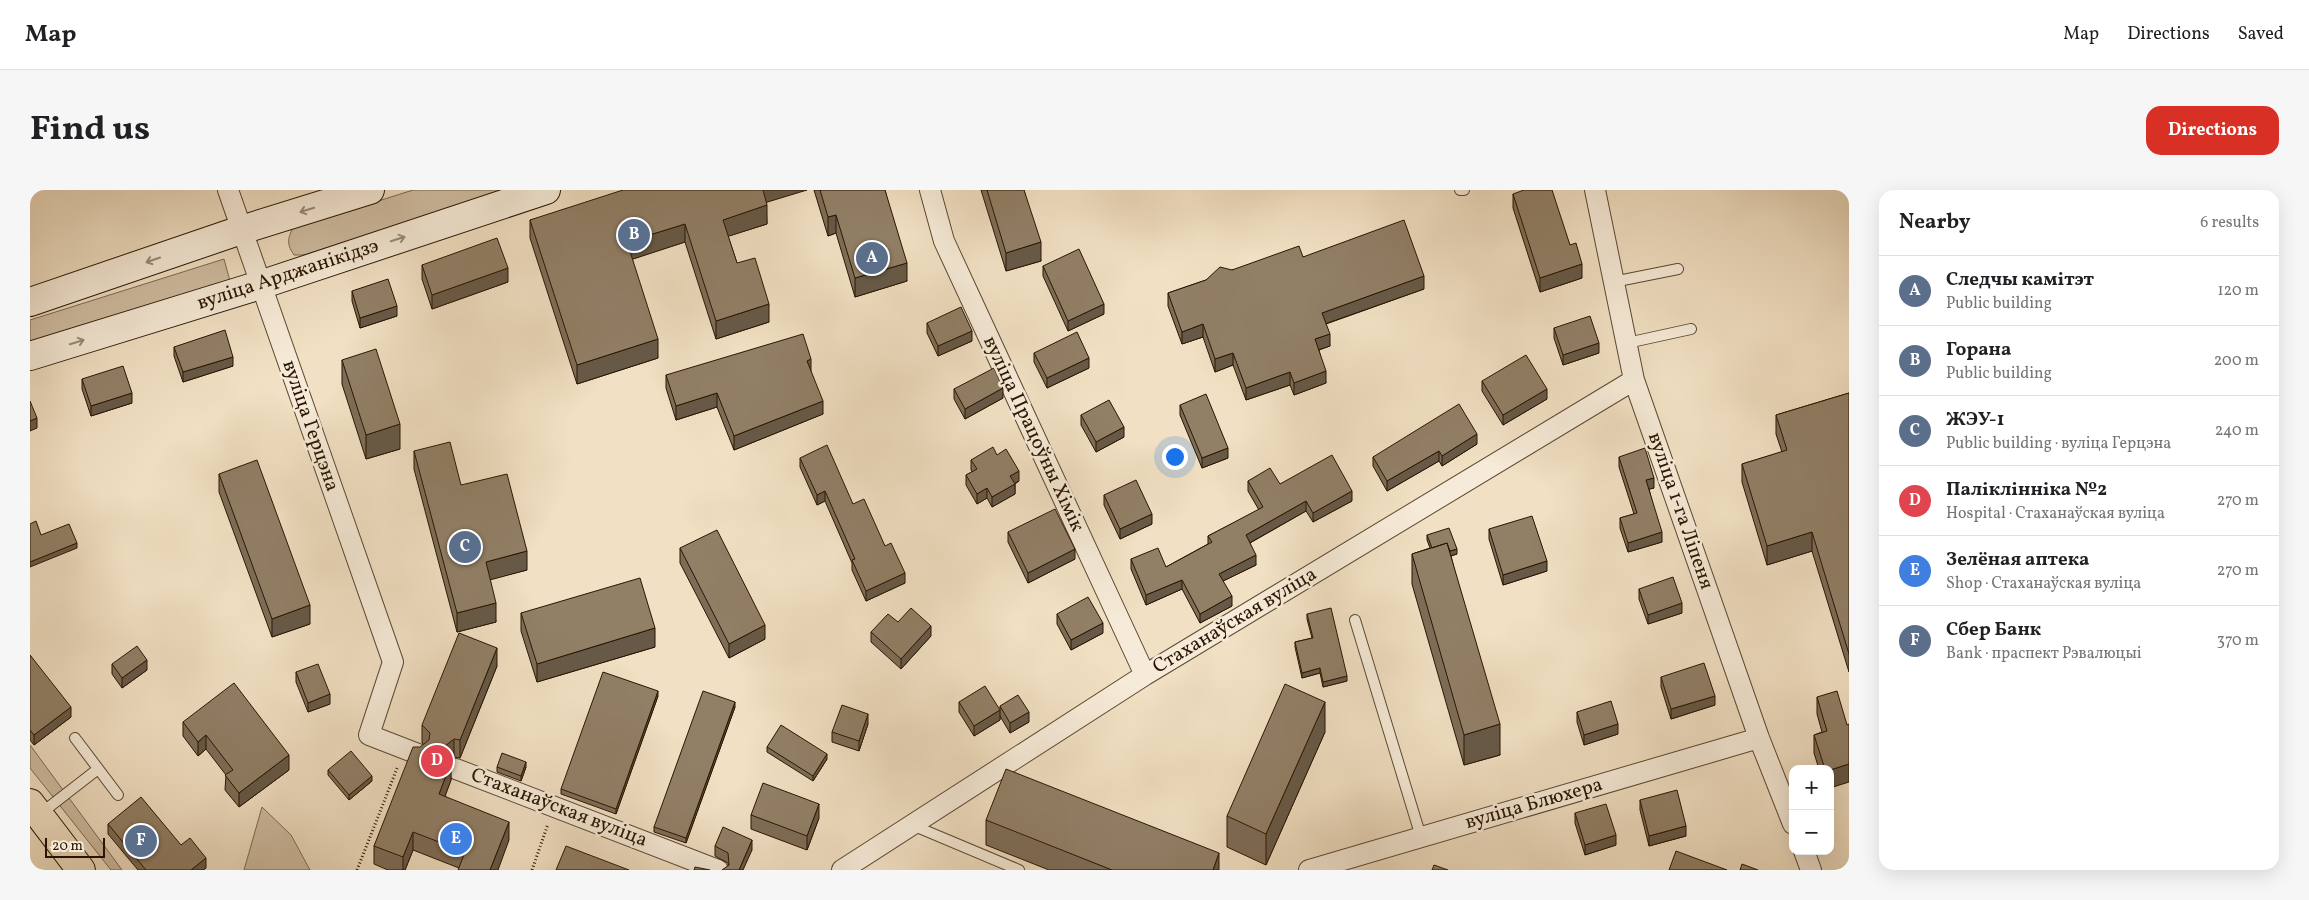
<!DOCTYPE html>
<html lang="en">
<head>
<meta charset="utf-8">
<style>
	body { margin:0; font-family:Vollkorn,serif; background:#f6f6f6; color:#202124 }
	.controls { position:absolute; right:15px; bottom:15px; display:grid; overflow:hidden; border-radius:10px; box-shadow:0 5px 20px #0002 }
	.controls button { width:45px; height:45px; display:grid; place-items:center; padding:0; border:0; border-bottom:1px solid #e0e0e0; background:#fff; color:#202124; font:25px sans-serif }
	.scale { position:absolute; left:15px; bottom:12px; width:60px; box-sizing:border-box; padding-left:5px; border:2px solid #2a1502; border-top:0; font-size:14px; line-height:18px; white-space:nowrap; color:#2a1502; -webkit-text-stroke:4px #f6ebd8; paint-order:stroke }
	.you { position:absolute; left:1144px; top:266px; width:18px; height:18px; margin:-12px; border:4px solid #fff; border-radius:50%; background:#1a73e8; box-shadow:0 0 0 8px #1a73e833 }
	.badge { display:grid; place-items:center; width:32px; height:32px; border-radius:50%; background:#d93025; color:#fff; font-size:16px; font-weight:700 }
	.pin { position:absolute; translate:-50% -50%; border:2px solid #fff; box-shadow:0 1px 5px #0006 }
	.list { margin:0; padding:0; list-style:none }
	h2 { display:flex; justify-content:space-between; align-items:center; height:65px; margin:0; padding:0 20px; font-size:21px }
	h2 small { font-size:16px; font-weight:400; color:#757577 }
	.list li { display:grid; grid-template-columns:32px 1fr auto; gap:15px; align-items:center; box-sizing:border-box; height:70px; padding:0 20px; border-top:1px solid #e0e0e0 }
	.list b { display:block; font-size:19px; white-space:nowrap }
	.list p { margin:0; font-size:16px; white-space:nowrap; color:#757577 }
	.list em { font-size:16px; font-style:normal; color:#757577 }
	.map { position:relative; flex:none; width:1819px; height:680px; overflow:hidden; border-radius:15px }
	header { display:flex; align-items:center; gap:30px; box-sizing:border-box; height:70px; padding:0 25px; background:#fff; border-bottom:1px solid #e0e0e0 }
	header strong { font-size:24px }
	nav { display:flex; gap:28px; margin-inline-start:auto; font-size:18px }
	.intro { display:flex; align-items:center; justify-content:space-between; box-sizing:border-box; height:120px; padding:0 30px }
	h1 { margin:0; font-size:35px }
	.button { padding:12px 22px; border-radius:15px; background:#d93025; color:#fff; font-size:18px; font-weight:700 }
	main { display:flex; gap:30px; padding:0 30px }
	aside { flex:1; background:#fff; border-radius:15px; box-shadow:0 5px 20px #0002 }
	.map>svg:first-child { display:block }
	.green { fill:#cfbda2; stroke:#7c6952 }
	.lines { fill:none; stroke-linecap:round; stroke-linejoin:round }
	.lane-casing { stroke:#5c4832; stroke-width:12 }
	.street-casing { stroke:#5c4832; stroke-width:22 }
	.secondary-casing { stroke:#2a1502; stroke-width:30 }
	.primary-casing { stroke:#2a1502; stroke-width:30 }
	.path { stroke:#2a1502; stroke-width:3; stroke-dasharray:1 2.5; stroke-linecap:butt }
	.lane { stroke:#f6ebd8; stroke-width:10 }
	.street { stroke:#f6ebd8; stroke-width:20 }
	.secondary { stroke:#f6ebd8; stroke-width:28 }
	.primary { stroke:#f1e0c3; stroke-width:28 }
	.wall { fill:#7d6d58; stroke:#2a1502 }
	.shaded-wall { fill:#665947; stroke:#2a1502 }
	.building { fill:#917f66; stroke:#2a1502 }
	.oneway { stroke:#9a8b78 }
	.labels { text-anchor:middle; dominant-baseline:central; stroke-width:5; stroke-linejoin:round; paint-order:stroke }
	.street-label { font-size:20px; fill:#2a1502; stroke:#f6ebd8 }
</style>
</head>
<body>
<header>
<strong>Map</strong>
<nav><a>Map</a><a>Directions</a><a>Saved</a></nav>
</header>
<div class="intro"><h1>Find us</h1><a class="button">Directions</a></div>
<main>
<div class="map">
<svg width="1819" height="680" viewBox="0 0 1819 680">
	<rect width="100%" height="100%" fill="#f1e0c3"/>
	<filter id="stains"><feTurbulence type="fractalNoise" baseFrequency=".004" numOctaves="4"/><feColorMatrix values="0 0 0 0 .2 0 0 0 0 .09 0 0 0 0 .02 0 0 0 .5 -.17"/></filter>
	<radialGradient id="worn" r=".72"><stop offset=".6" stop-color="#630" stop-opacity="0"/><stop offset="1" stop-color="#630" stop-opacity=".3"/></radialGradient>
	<path class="green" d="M383,0H477L274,65H264C257,55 257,49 263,38Z
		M194,69L200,91L0,153V130Z
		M0,555L92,680H81L0,578Z
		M232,617L261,645L280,680H214Z"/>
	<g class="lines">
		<g class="lane-casing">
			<path id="lane" d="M1430,0H1434
				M1583,92L1648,79
				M1597,153L1661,139
				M1325,430L1391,647
				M45,548L88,605
				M10,624L68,579
				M882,635L989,680"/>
		</g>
		<g class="street-casing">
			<path id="street" d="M198,0L363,472L339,545L388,564
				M900,0L914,51L1115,485
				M1565,0L1604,190L1729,548L1763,634
				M426,579L688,680
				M1774,661L1781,680
				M812,680L1115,485L1604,190
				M1279,680L1729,548"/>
		</g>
		<g class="secondary-casing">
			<path id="secondary" d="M0,112L211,40L340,0
				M0,166L230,95L516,0"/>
		</g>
		<g class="primary-casing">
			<path id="primary" d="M0,613L51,680"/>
		</g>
		<path class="path" d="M327,680L368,576
			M502,680L518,634"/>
		<use href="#lane" class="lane"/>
		<use href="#street" class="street"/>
		<use href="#secondary" class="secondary"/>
		<use href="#primary" class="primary"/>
	</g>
	<path class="wall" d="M784,0H855L877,91L825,107L806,43L798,46Z
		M951,0H994L1011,71L976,81Z
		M1483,4L1540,55L1552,88L1510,102L1483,18Z
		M736,12L737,34L698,46L707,73L739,132L686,149L655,52L602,69L628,168L547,194L500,48V30Z
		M1273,67L1394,99L1296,134L1300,156L1289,160L1296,193L1264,205L1260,195L1216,210L1203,175L1185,182L1173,147L1152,154L1138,116V103L1176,90L1202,80Z
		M392,75L478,92L402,119L392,89Z
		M1013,76L1074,124L1038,141L1013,86Z
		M322,101L367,126L330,138L322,111Z
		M897,133L942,151L908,166L897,143Z
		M1524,138L1569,163L1533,175L1524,148Z
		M144,157L203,176L153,192L144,166Z
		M1004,163L1059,178L1017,198L1004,172Z
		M312,170L370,259L336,269L312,194Z
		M781,182L793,224L704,260L687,217L646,230L636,198V185Z
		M52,189L102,213L61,226L52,199Z
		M1452,191L1517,209L1473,235L1452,201Z
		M924,199L973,208L935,229L924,209Z
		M1819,203V482L1782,361L1737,375L1712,292V274L1752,262L1746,244V225Z
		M1150,215L1198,268L1172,278L1150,225Z
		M1051,225L1094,247L1066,262L1051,235Z
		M1447,254L1412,276L1409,271L1357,301L1343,276V267Z
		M384,261L431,295L497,380L460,389L466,432L427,442L384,279Z
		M967,265L989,291L985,294V304L962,317L957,308L947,314L936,295V285L942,282L941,280V270Z
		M1589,267L1624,298L1619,299L1632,352L1598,362L1590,338V328L1604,324L1589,277Z
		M770,268L823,314L855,356L875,393L836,411L822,380V373L795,311L787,315L770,277Z
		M189,284L280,434L242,447L189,302Z
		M1218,291L1250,294L1322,311L1283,332L1276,321L1220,353L1226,375L1193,391L1202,416L1170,433L1152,399L1116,415L1101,379V369L1136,377L1178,354V346L1229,320L1218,301Z
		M1074,305L1122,334L1090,349L1074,315Z
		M1459,339L1517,381L1473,395L1459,349Z
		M978,342L1045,369L998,393L978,352Z
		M1397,345L1427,364L1421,366L1470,565L1434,575L1382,394V364L1400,358L1397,350Z
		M650,358L735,449L699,468L650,373Z
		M1609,399L1652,423L1618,434L1609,409Z
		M491,423L625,457L507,492L491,441Z
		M1027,424L1073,443L1041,460L1027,434Z
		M1277,424L1317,491L1293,497L1290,483L1272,488L1265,457V452L1282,448L1277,429Z
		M868,432L901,446L871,479L841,452V442Z
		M0,465L41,527L4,555L0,550Z
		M82,474L117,480L92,498L82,484Z
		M467,476L430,568L424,567L420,570L421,590L415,606L479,650L429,678L383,660L375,680H358L344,674V656L394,555L392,553V535Z
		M266,482L300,514L278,522L266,492Z
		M1631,487L1685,515L1641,529L1631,497Z
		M628,506L586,624L531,604V599Z
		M1787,507L1817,535L1800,579H1789L1784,563V545L1792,542L1787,524Z
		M929,512L970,520V516L999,532L980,543L970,526V530L944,546L929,522Z
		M705,517L656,653L624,642V637Z
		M1547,522L1588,544L1554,555L1547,532Z
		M153,532L259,580L209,617L195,600L196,585L176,559L168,566L153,546Z
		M838,534L829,561L802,552V542Z
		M1295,542L1236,675L1197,657V626Z
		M737,557L797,569L783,591L737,562Z
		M467,577H496L491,591L467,582Z
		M298,580L342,591L319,610L298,585Z
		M1610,610L1656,646L1619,656L1610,620Z
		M1545,623L1586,655L1555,665L1545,633Z
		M721,625L789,628L777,660L721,639Z
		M956,630L1189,680H1019L956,655Z
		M78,634L151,655L176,678L173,680H108L78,644Z
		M685,656L722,660L698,676V673L685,666Z"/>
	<path class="shaded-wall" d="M731,0H777L731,14Z
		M737,15V34L693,48V30Z
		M806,25V43L798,46V27Z
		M655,34V52L597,71V52Z
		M1011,52V71L976,81V63Z
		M877,73V91L825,107V88Z
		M1552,74V88L1510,102V88Z
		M478,78V92L402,119V105Z
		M1394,86V99L1292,135V123Z
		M739,114V132L686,149V131Z
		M1074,114V124L1038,141V131Z
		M367,116V126L330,138V128Z
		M1173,134V147L1152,154V142Z
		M942,141V151L908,166V156Z
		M1300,144V156L1285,161V149Z
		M628,149V168L547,194V175Z
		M1569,153V163L1533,175V165Z
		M1203,163V175L1185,182V169Z
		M203,167V176L153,192V182Z
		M1059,168V178L1017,198V188Z
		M781,169V183L777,171Z
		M1296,181V193L1264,205V193Z
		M1260,182V195L1216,210V198Z
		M973,198V208L935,229V219Z
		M1517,199V209L1473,235V225Z
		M102,203V213L61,226V216Z
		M687,203V217L646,230V216Z
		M793,211V224L704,260V246Z
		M7,228V238L0,241V231Z
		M370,234V259L336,269V245Z
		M1094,237V247L1066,262V252Z
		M1447,244V254L1412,276V266Z
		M1198,258V268L1172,278V268Z
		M1409,261V271L1357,301V291Z
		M989,281V291L980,296V286Z
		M1624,288V298L1616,300V290Z
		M985,294V304L962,317V307Z
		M957,298V308L947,314V304Z
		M795,301V311L787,315V305Z
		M1322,301V311L1283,332V323Z
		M1276,311V321L1216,355V345Z
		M1122,324V334L1090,349V339Z
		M1632,342V352L1598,362V353Z
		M1782,342V361L1737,375V356Z
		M47,353V358L0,377V372Z
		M1045,359V369L998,393V383Z
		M1427,359V364L1405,371V366Z
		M497,361V380L456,391V372Z
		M1226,365V375L1189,393V384Z
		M1517,371V381L1473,395V385Z
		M875,383V393L836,411V401Z
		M1152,390V399L1116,415V405Z
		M1202,406V416L1170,433V424Z
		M466,413V432L427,442V423Z
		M1652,413V423L1618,434V425Z
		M280,415V434L242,447V429Z
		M1073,433V443L1041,460V450Z
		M735,435V449L699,468V454Z
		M901,436V446L871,479V469Z
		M625,438V457L507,492V474Z
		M467,458V476L430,568V550Z
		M117,470V480L92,498V488Z
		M1290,478V483L1272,488V483Z
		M1317,486V491L1293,497V492Z
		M628,501V506L586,624V619Z
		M300,504V514L278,522V513Z
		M1685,506V515L1641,529V519Z
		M705,512V517L656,653V648Z
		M1295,512V542L1236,675V644Z
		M41,517V527L4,555V545Z
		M970,520V530L944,546V536Z
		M999,522V532L980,543V533Z
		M838,524V534L829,561V551Z
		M1470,534V565L1434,575V545Z
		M1588,534V544L1554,555V545Z
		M176,545V559L168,566V552Z
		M424,549V567L415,574L414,563L415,556Z
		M797,564V569L783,591V586Z
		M259,565V580L209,617V603Z
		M421,572V590L409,622V604Z
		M496,572V577L491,591V586Z
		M1819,574V592L1800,598V580Z
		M342,586V591L319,610V605Z
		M789,614V628L777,660V646Z
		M479,632V650L468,680H460Z
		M1656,636V646L1619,656V646Z
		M383,642V660L375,680H373V667Z
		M1586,645V655L1555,665V655Z
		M722,650V660L713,680H709Z
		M1189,663V680H1183Z
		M176,668V678L173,680H161Z"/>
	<path class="building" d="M593,0H733L737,15L693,30L707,73L725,68L739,114L686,131L655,34L597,52L628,149L547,175L500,30Z
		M790,0H855L877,73L825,88L806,25L798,27Z
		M957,0H994L1011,52L976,63Z
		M1494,0H1522L1540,55L1546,53L1552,74L1510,88L1483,4Z
		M1374,30L1394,86L1292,123L1300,144L1285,149L1296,181L1264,193L1260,182L1216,198L1203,163L1185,169L1173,134L1152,142L1138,103L1176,90L1190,77L1202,80L1269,56L1273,67Z
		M467,48L478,78L402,105L392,75Z
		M1049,59L1074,114L1038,131L1013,76Z
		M358,89L367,116L330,128L322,101Z
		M931,117L942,141L908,156L897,133Z
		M1560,126L1569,153L1533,165L1524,138Z
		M195,140L203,167L153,182L144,157Z
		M1047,142L1059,168L1017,188L1004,163Z
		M773,144L781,169L777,171L793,211L704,246L687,203L646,216L636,185Z
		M346,159L370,234L336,245L312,170Z
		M1496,165L1517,199L1473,225L1452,191Z
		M93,176L102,203L61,216L52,189Z
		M964,178L973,198L935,219L924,199Z
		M1819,203V464L1782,342L1737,356L1712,274L1757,260L1746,225Z
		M1176,204L1198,258L1172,268L1150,215Z
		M1079,210L1094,237L1066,252L1051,225Z
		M0,211L7,228L0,231Z
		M1429,214L1447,244L1412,266L1409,261L1357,291L1343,267Z
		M420,252L431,295L477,284L497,361L456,372L466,413L427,423L384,261Z
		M797,255L823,314L834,309L855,356L861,353L875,383L836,401L822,370L825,369L795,301L787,305L770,268Z
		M963,257L967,265L976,259L989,281L980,286L985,294L962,307L957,298L947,304L936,285L947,279L941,270Z
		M1615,258L1624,288L1616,290L1632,342L1598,353L1590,328L1607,323L1589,267Z
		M1302,265L1322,301L1283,323L1276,311L1216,345L1226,365L1189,384L1202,406L1170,424L1152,390L1116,405L1101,369L1128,358L1136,377L1182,352L1178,346L1233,317L1218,291L1240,278L1250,294Z
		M227,270L280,415L242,429L189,284Z
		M1106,290L1122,324L1090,339L1074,305Z
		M1025,319L1045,359L998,383L978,342Z
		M1502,326L1517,371L1473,385L1459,339Z
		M6,331L11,345L39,334L47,353L0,372V334Z
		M1419,338L1427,359L1420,361L1417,353L1402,358L1397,345Z
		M687,340L735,435L699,454L650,358Z
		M1417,353L1470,534L1434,545L1382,364Z
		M1643,387L1652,413L1618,425L1609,399Z
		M610,388L625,438L507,474L491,423Z
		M1058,407L1073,433L1041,450L1027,424Z
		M881,418L901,436L871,469L841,442L858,424L868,432Z
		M1301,418L1317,486L1293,492L1290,478L1272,483L1265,452L1283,448L1277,424Z
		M429,443L467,458L430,550L424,549L415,556L414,563L421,572L409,604L479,632L460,680H428L435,662L383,642L373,667L344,656L383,557H390L399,550L400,543L392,535Z
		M107,456L117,470L92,488L82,474Z
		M0,465L41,517L4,545L0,540Z
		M1674,473L1685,506L1641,519L1631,487Z
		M288,474L300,504L278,513L266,482Z
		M573,482L628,501L586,619L531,599Z
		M204,493L259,565L209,603L195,585L203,580L176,545L168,552L153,532Z
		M1255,494L1295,512L1236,644L1197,626Z
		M955,496L970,520L944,536L929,512Z
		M673,501L705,512L656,648L624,637Z
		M1807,501L1817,535L1819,534V574L1800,580V579H1795L1784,545L1797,541L1787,507Z
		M988,505L999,522L980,533L970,516Z
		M1581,511L1588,534L1554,545L1547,522Z
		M812,515L838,524L829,551L802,542Z
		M751,535L797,564L783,586L737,557Z
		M321,561L342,586L319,605L298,580Z
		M472,563L496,572L491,586L467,577Z
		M976,579L1189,663L1183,680H1082L956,630Z
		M733,593L789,614L777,646L721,625Z
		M1647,600L1656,636L1619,646L1610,610Z
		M111,607L151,655L160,648L176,668L161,680H116L78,634Z
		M1576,614L1586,645L1555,655L1545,623Z
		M693,637L722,650L709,680H692L699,675L698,663L685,656Z
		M536,656L599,680H526Z
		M1646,661L1697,680H1639Z
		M1712,674L1728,680H1710Z
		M1404,675L1418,680H1402Z
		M665,677L680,680H664Z"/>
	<defs><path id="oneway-shaft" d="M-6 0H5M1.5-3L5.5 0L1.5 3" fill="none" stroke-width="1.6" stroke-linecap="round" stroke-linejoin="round" transform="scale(1.25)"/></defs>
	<g class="oneway">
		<use href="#oneway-shaft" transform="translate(277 20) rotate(163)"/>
		<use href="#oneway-shaft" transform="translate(368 49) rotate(-18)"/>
		<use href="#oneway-shaft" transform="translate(123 70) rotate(161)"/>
		<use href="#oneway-shaft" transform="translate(47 152) rotate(-17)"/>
	</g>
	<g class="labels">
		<g class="street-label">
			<text transform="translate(258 85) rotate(-18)">вуліца Арджанікідзэ</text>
			<text transform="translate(280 236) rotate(71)">вуліца Герцэна</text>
			<text transform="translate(1003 244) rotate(65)">вуліца Працоўны Хімік</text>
			<text transform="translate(1650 321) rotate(71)">вуліца 1-га Ліпеня</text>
			<text transform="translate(1205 431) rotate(-31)">Стаханаўская вуліца</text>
			<text transform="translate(1504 614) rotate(-16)">вуліца Блюхера</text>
			<text transform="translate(529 618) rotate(21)">Стаханаўская вуліца</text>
		</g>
	</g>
	<rect width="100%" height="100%" filter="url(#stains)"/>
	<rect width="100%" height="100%" fill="url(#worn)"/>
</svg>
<div class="controls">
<button>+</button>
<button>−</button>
</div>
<div class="scale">20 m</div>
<div class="you"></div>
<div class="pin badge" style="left:842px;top:68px;background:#5c6f8a">A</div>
<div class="pin badge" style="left:604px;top:45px;background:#5c6f8a">B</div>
<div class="pin badge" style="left:435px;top:357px;background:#5c6f8a">C</div>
<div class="pin badge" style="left:407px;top:571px;background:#e0444e">D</div>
<div class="pin badge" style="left:426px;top:649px;background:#3f7fe0">E</div>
<div class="pin badge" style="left:111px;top:651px;background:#5c6f8a">F</div>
</div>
<aside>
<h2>Nearby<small>6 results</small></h2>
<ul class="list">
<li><span class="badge" style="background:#5c6f8a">A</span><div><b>Следчы камітэт</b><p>Public building</p></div><em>120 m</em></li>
<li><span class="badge" style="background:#5c6f8a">B</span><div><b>Горана</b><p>Public building</p></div><em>200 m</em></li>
<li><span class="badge" style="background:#5c6f8a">C</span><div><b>ЖЭУ-1</b><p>Public building · вуліца Герцэна</p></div><em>240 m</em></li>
<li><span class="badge" style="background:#e0444e">D</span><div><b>Паліклінніка №2</b><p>Hospital · Стаханаўская вуліца</p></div><em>270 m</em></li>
<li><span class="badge" style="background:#3f7fe0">E</span><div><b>Зелёная аптека</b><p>Shop · Стаханаўская вуліца</p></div><em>270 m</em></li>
<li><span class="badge" style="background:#5c6f8a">F</span><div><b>Сбер Банк</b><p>Bank · праспект Рэвалюцыі</p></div><em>370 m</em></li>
</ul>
</aside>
</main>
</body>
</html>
